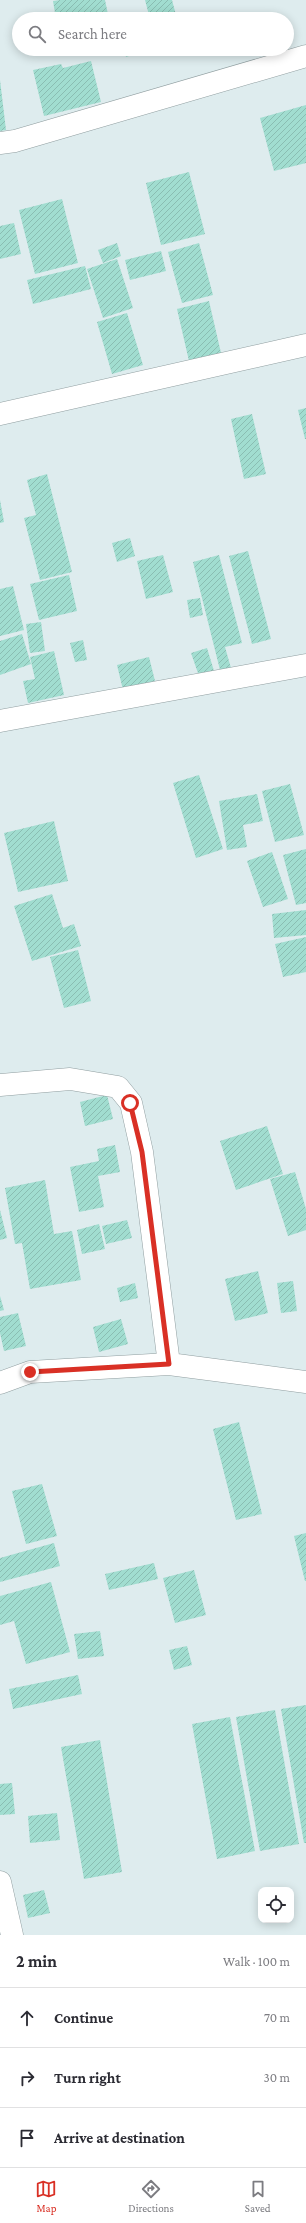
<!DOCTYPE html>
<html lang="en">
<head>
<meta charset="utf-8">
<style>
	body { margin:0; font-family:"Crimson Pro",serif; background:#f2f2f3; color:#2b2b33 }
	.controls { position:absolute; right:12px; bottom:12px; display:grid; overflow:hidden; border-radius:8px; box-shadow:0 2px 10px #0003 }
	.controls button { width:36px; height:36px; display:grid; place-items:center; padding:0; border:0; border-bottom:1px solid #e1e1e2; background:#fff; color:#2b2b33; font:20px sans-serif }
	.stop { position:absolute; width:12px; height:12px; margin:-9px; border:3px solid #d93025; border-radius:50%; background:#fff }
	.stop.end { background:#d93025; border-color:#fff; box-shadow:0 1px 4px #0008 }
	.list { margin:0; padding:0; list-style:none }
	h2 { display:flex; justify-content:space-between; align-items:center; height:52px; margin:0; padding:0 16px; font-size:17px }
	h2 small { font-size:13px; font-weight:400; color:#7c7c81 }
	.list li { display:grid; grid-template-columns:26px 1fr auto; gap:12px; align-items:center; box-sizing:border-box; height:60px; padding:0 16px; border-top:1px solid #e1e1e2 }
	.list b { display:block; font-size:15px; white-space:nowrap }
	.list em { font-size:13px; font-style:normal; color:#7c7c81 }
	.icon { flex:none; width:22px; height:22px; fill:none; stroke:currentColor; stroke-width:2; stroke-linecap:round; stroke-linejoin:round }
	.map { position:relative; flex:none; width:306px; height:1935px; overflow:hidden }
	.search { position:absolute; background:#fff; box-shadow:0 2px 10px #0003; left:12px; right:12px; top:12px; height:44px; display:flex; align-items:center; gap:10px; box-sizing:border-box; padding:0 14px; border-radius:22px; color:#7c7c81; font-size:15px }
	.sheet { height:232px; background:#fff }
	nav { display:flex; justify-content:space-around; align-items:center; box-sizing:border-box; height:56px; border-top:1px solid #e1e1e2; background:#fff; font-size:11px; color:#7c7c81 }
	nav a { display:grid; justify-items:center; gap:2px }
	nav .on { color:#d93025 }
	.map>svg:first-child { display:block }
	.building { fill:url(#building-hatch) }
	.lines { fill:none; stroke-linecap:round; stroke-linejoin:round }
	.minor-casing { stroke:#909ea0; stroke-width:23 }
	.minor { stroke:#fff; stroke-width:22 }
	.route { stroke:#d93025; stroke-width:5 }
</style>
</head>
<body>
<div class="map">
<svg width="306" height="1935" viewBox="0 0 306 1935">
	<defs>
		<pattern id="building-hatch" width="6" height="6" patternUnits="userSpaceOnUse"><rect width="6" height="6" fill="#a1ddd0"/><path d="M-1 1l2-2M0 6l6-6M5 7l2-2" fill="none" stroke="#8abdb2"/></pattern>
	</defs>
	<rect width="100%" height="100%" fill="#deecee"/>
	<path class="building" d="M60,0H105L109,19H56L53,1Z
		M145,0H172L176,15L162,19H150Z
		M124,49H150L126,57Z
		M91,61L101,102L44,116L33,70L61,64L63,68Z
		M0,80L6,130L0,131Z
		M306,105V163L274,171L260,118Z
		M189,172L205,234L161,245L146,183Z
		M62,199L78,263L35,274L19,210Z
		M14,223L21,254L0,259V226Z
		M117,243L121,256L103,263L98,250Z
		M199,243L213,295L182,303L168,252Z
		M161,251L166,271L130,280L125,260Z
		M117,259L133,308L103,318L87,269Z
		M85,266L91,289L33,304L27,280Z
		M209,301L221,353L189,361L177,309Z
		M127,313L143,365L112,374L97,322Z
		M306,408V439H305L298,410Z
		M252,414L266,474L244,479L231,419Z
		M47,474L72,572L40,580L24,518L36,515L27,480Z
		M0,500L4,522L0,523Z
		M130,538L135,556L117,562L112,543Z
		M248,551L271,639L252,644L229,556Z
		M163,555L173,592L146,599L137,561Z
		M219,555L242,643L225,647L231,668L220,670L193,562Z
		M69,575L77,611L39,620L30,584Z
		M13,586L24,630L0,636V589Z
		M200,598L203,615L190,618L187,600Z
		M41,622L45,651L30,653L26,624Z
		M22,634L31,664L0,675V641Z
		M83,640L87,660L75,662L70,643Z
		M207,648L214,671L199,676L191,653Z
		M54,651L64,695L28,703L23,681L35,679L30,657Z
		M149,657L155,681L123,690L117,665Z
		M199,775L223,849L196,858L173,783Z
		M290,784L304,835L275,842L262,791Z
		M257,794L263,821L243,825L247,847L227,850L219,801Z
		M54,821L68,881L18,892L4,833Z
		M306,849V903L296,905L283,855Z
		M272,852L288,899L263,907L247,861Z
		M52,894L63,928L74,924L81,946L32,961L14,906Z
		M306,910V935L274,938L272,914Z
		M306,937V972L283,977L275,944Z
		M78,950L91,1001L64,1008L50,957Z
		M107,1095L113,1119L85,1126L80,1102Z
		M267,1126L283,1174L236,1190L220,1141Z
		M115,1145L120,1172L98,1176L104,1207L79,1212L70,1167L99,1161L97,1149Z
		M295,1172L306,1209V1230L288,1236L270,1179Z
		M45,1180L54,1234L72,1231L81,1280L30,1289L22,1243L15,1244L5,1188Z
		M0,1210L7,1238L0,1240Z
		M127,1220L132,1238L106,1244L102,1226Z
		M99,1224L105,1249L82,1254L77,1230Z
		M258,1271L268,1313L235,1321L225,1279Z
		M293,1281L297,1311L281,1313L277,1283Z
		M135,1283L138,1298L120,1302L117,1288Z
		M0,1296L4,1310L0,1311Z
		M18,1313L26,1346L4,1351L0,1333V1317Z
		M121,1319L128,1344L99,1352L93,1327Z
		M239,1422L262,1514L236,1520L213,1429Z
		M42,1484L57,1536L26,1544L12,1491Z
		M306,1533V1581H305L294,1536Z
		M54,1543L60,1566L0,1582V1558Z
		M154,1563L158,1579L109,1590L105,1574Z
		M194,1570L206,1615L175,1623L163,1578Z
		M51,1582L70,1652L26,1664L14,1621L0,1625V1596Z
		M100,1631L104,1656L78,1659L74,1634Z
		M187,1646L192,1665L174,1670L169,1650Z
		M78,1675L82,1694L13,1709L9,1689Z
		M306,1705V1843H304L281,1709Z
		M275,1710L299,1844L260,1851L236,1717Z
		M230,1717L255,1851L217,1859L192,1724Z
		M100,1740L122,1872L84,1879L61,1747Z
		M12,1783L15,1814L0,1815V1784Z
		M57,1813L60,1840L30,1843L28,1816Z
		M44,1890L50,1913L28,1918L23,1895Z"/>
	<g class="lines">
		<g class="minor-casing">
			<path id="minor" d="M0,143L15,141L306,56
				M0,414L306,345
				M0,721L306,665
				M0,1085L70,1079L118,1087L131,1103L142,1152L169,1364
				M0,1383L30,1372L169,1364L306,1382
				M0,1882L12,1935"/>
		</g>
		<use href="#minor" class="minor"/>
	</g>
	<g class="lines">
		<path class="route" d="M30,1372L169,1364L142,1152L130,1103"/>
	</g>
</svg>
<div class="controls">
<button><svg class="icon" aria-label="locate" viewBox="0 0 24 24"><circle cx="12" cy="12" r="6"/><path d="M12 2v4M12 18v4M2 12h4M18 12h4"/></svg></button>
</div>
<div class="stop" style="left:130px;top:1103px"></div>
<div class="stop end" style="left:30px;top:1372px"></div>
<div class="search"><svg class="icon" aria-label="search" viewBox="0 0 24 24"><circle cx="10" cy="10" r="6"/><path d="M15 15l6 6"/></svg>Search here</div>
</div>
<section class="sheet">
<h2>2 min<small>Walk · 100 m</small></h2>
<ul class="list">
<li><svg class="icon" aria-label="ahead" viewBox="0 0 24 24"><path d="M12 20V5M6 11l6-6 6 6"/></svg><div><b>Continue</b></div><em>70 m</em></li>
<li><svg class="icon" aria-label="right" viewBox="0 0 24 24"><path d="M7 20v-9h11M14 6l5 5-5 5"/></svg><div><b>Turn right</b></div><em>30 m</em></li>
<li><svg class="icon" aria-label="arrive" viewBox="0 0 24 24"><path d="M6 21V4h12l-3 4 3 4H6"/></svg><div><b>Arrive at destination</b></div></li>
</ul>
</section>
<nav>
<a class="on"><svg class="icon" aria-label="map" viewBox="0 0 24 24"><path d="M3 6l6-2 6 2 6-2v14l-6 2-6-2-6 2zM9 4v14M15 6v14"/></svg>Map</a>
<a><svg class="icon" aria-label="directions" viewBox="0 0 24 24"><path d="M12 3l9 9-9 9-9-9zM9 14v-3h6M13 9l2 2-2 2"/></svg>Directions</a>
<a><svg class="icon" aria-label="saved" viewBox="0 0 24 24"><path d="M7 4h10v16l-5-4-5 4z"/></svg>Saved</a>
</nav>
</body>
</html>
